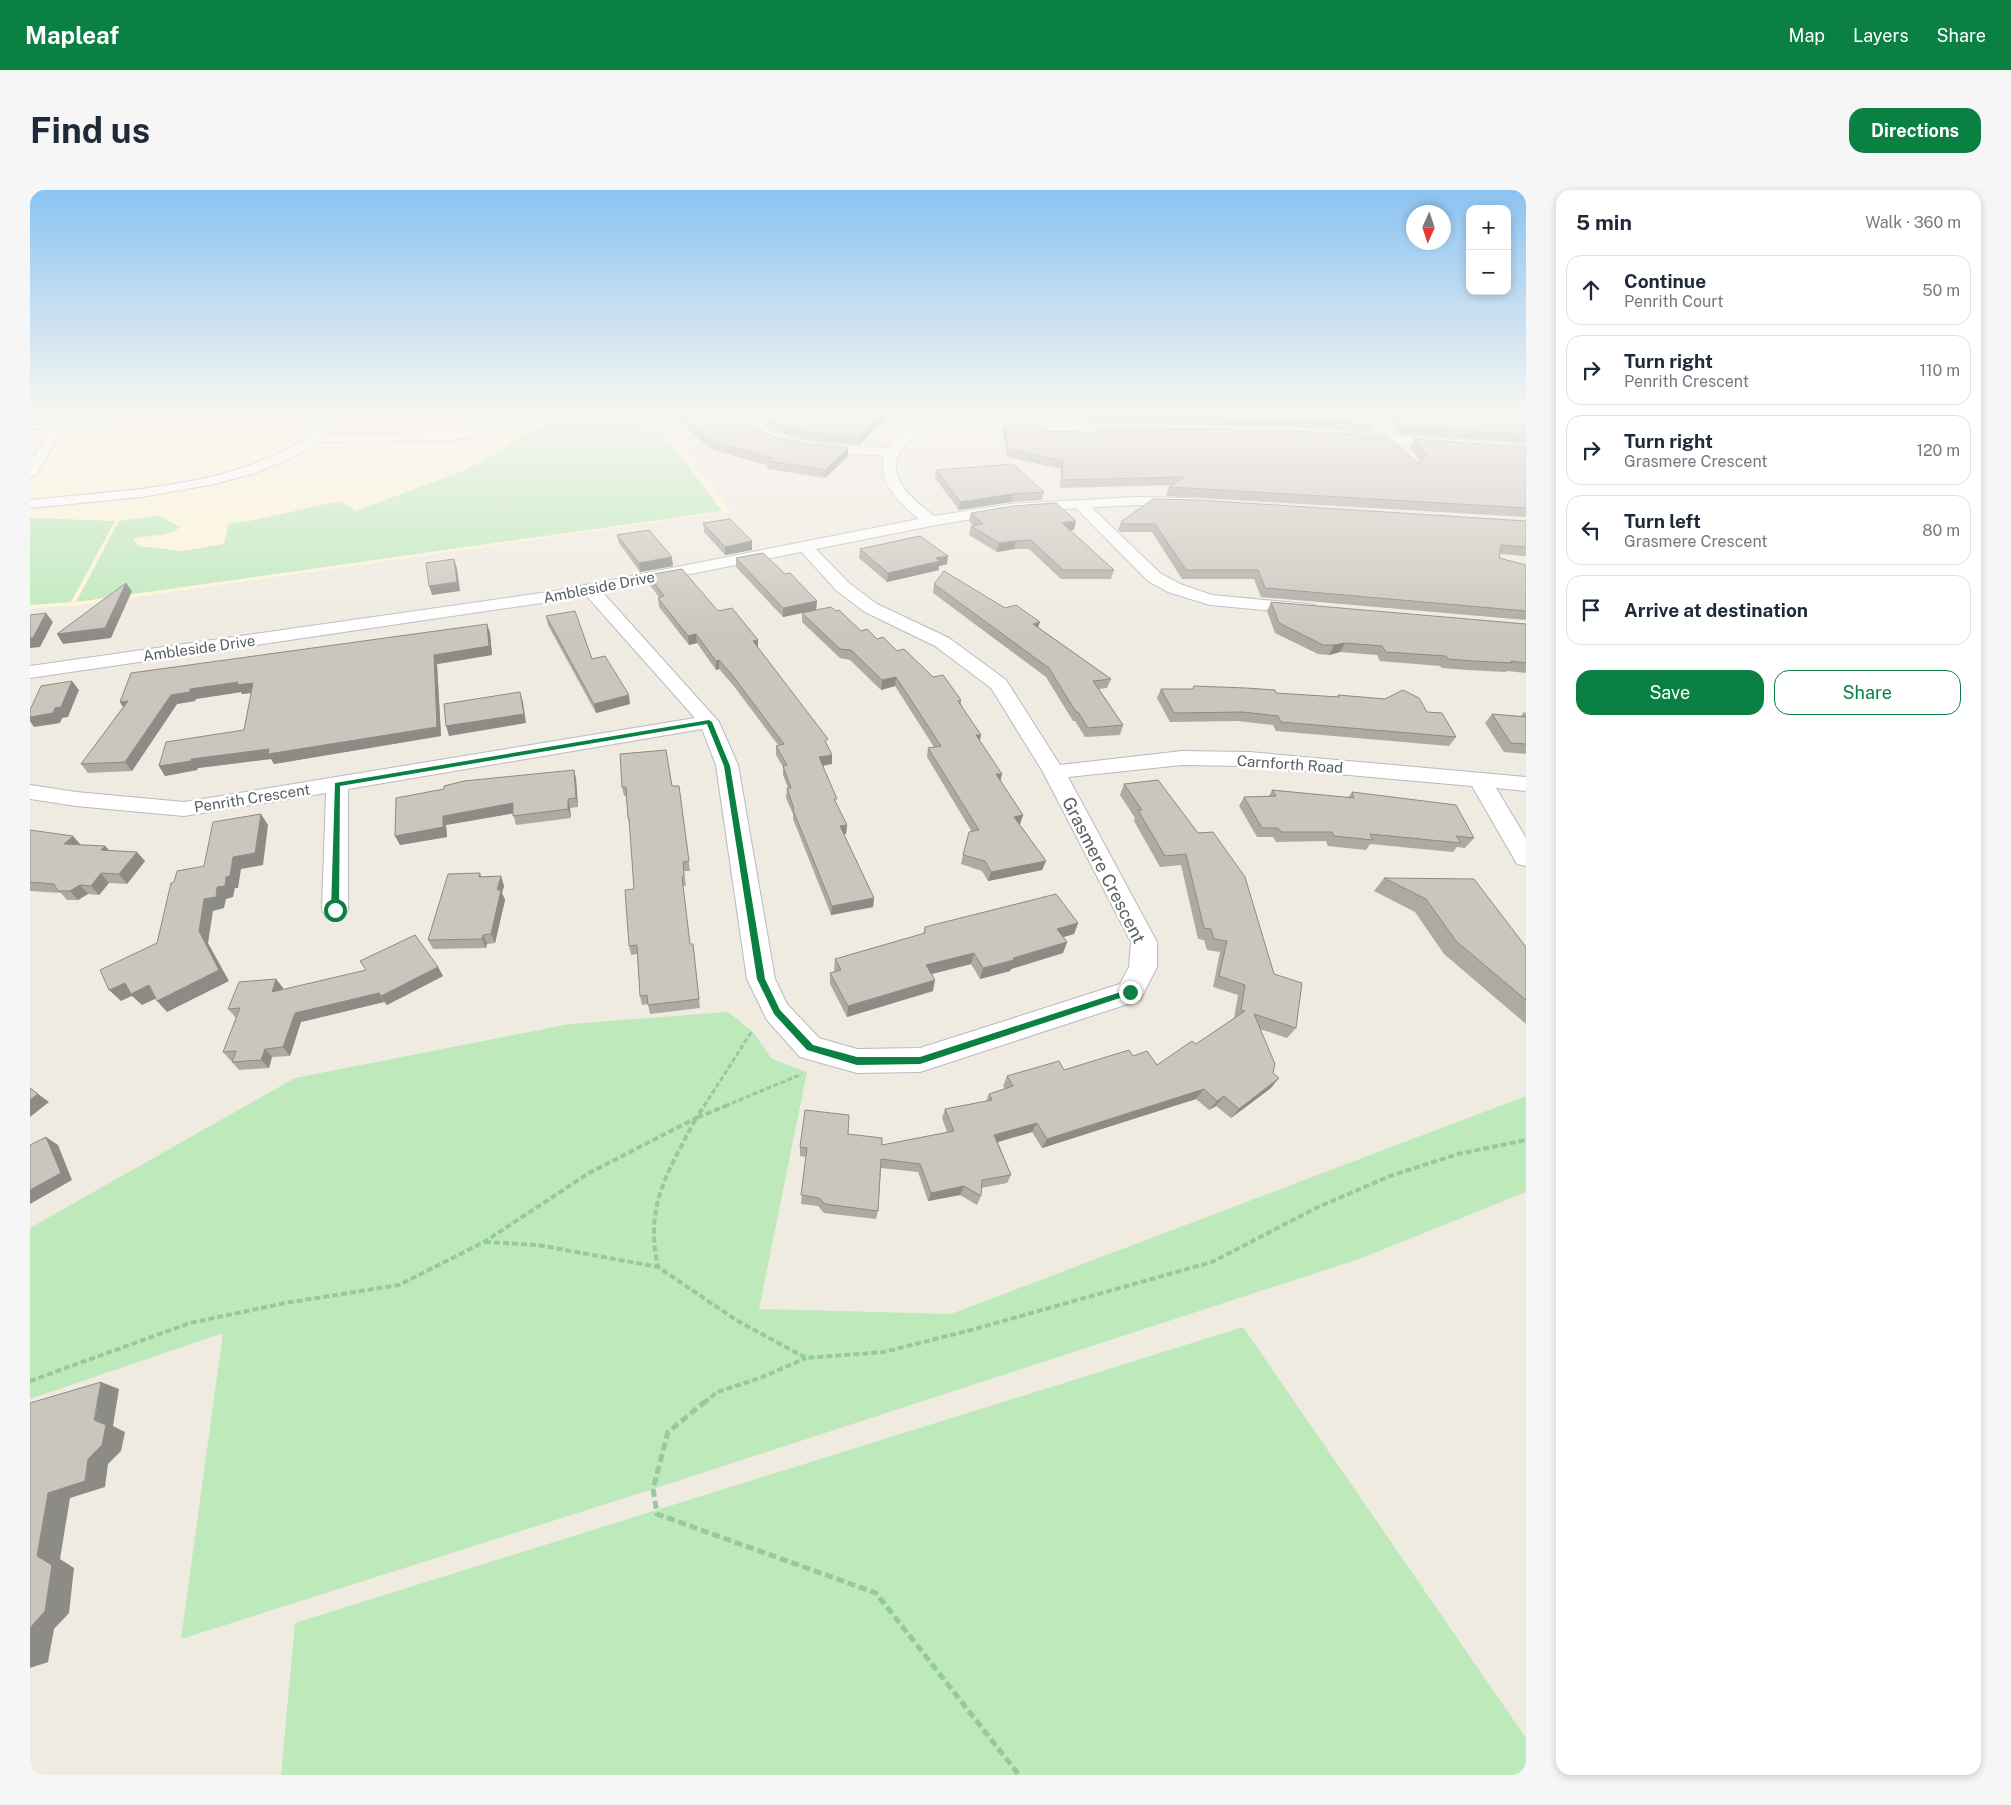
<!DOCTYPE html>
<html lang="en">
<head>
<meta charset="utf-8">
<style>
	body { margin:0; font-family:"Public Sans",sans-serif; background:#f6f6f7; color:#1f2937 }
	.controls { position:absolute; right:15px; top:15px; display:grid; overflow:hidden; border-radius:10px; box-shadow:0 2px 8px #0003 }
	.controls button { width:45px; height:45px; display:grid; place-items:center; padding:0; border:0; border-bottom:1px solid #e0e1e3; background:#fff; color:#1f2937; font:25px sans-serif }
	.compass { position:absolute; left:1376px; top:15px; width:45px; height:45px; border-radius:50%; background:#fff; box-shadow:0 2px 8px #0003; rotate:183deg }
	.stop { position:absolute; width:15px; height:15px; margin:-11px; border:4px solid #0b8043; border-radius:50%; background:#fff }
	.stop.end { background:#0b8043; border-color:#fff; box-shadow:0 1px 5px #0008 }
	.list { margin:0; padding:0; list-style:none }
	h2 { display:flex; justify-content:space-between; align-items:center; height:65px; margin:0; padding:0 20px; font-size:21px }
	h2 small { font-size:16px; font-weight:400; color:#747a83 }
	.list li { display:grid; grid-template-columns:32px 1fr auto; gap:15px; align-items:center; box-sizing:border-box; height:70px; margin:0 10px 10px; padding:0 10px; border:1px solid #e0e1e3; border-radius:15px }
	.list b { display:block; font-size:19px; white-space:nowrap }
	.list p { margin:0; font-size:16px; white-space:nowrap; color:#747a83 }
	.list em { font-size:16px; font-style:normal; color:#747a83 }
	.actions { display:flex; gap:10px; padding:15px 20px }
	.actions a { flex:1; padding:11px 0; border:1px solid #0b8043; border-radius:15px; text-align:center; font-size:18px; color:#0b8043 }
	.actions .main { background:#0b8043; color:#fff }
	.icon { flex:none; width:28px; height:28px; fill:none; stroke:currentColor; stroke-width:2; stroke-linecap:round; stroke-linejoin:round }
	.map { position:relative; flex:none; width:1496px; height:1585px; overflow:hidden; border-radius:15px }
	header { display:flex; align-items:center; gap:30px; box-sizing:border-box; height:70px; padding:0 25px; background:#0b8043; color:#fff }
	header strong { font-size:24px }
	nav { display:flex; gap:28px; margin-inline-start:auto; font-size:18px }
	.intro { display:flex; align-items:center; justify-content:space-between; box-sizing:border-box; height:120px; padding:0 30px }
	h1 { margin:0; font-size:35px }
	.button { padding:12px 22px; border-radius:15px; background:#0b8043; color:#fff; font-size:18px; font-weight:700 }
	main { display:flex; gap:30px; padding:0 30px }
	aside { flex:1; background:#fff; border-radius:15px; box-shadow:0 2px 8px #0003 }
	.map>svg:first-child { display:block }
	.commercial { fill:#fff4d6 }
	.green { fill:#bde9bb }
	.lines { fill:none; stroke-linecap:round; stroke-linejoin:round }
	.lane-casing { stroke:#b7bac0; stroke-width:3 }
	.street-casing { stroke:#b7bac0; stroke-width:2 }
	.secondary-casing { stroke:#b7bcc2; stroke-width:2 }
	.path-far2 { stroke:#94caa1; stroke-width:3; stroke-dasharray:5 2.5; stroke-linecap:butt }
	.path-far1 { stroke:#94caa1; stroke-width:4; stroke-dasharray:6 3; stroke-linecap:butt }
	.path { stroke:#94caa1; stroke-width:5; stroke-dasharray:8 4; stroke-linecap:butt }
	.lane { fill:#fff; fill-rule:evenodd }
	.street { fill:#fff; fill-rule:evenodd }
	.secondary { fill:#fff; fill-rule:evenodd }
	.wall { fill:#aeaaa3 }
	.shaded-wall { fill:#8d8b85 }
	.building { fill:#cac6be; stroke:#8d8b85 }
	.route { fill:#0b8043 }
	.labels { text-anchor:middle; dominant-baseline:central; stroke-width:5; stroke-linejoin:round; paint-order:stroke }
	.far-street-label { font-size:15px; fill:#5a5f64; stroke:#fff }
	.street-label { font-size:18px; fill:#5a5f64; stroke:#fff }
</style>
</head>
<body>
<header>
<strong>Mapleaf</strong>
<nav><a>Map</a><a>Layers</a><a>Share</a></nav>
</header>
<div class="intro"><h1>Find us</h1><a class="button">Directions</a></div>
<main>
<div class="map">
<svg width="1496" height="1585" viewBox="0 0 1496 1585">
	<rect width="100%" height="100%" fill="#efebe1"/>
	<path class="commercial" d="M0,223H644L653,232L650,236L637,241L702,321L52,415L0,419Z"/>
	<path class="green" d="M548,223H604C612,236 617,239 631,241L692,321L46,412L89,331L129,326L150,337C139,347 117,345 103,349L108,356L153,361L194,354L199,333L219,331L310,311L326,321L435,280L470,262L495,243Z
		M609,223H640L647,229V233L637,239L619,237Z
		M0,328L85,331L41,412L0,415Z
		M698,822L722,841L742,869L777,882L729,1119L921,1124L1496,906V1002L1329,1069L623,1299L151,1449L193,1143L0,1209V1038L265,888L540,834Z
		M1213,1137L1496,1548V1585H251L265,1433Z"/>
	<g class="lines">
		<g class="lane-casing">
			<path id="lane" d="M92,226L94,227V229L0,239V235Z"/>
		</g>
		<g class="street-casing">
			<path id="street" d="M29,223H41L7,284L0,288V272Z
				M283,223L297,225L293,244L423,242L469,235L488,223H504L473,242L423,250L289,252L259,269L225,283L185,294L111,307L0,318V310C71,302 146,300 215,277C238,269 259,258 280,246L285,226Z
				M712,223H725C729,229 734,237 740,241C764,257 833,256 863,258L870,262L863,266C828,264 762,264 732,247C724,242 718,231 712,223Z
				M915,223H939L973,231L1105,235L1111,239L1105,243L973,239L917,226Z
				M1323,243L1496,255V263L1318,250L1317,247L1318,244Z
				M1051,311L1056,312L1130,383L1150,394L1182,405L1278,414L1284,415L1287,419L1284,423L1278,424L1180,415L1138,402L1118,391L1046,318L1044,315L1046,312Z
				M775,352L781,354L819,393L847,414L919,448L976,490L1030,575L1152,561L1219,562L1496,587V601L1466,598L1496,648V676L1487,674L1442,596L1219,576L1152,575L1038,587L1127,752V777L1110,810L890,882L827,883L770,867L737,830L717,789L686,575L672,539L318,599V720L314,727L305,729L296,727L292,720L296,603L154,626L46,616L0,609V595L46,602L154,612L665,528L554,403L552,399L554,395H566L689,532L708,575L745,789L757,814L789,848L827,859L890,858L1090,794L1099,777L1101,752L1013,582L961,498L905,456L835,422L807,401L767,357L769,354Z"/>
		</g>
		<g class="secondary-casing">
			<path id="secondary" d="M902,223H918C910,232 896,237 886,245C845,276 874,303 904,326L981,314L1105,307L1158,308L1163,309L1165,312L1163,315L1158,316L1105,315L981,322L901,336L525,411L0,488V476L525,401L889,329C834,285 844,256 902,223Z"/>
		</g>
		<path class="path-far2" d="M674,916L722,841
			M695,916L772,884"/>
		<path class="path-far1" d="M698,915L666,928C639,981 614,1014 628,1077L706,1130L776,1168L854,1162L941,1140L1182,1072L1286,1018L1360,986L1428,964L1496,950
			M455,1052L508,1055L628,1077
			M0,1191L160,1133L255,1113L369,1095L454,1052L559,983L666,928L675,915
			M674,1213L687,1202L730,1188L776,1168"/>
		<path class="path" d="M676,1211L638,1242L623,1299L627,1324L846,1403L989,1585"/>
		<use href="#lane" class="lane"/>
		<use href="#street" class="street"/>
		<use href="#secondary" class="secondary"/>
	</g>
	<path class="wall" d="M436,223H484L479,226L440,225Z
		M642,223H715L725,236L744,247L777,254L818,258V266L795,288L738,279L737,275L680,259L644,226Z
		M728,223H805L815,225L817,223H872L870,225L861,224L829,255L782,251L752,244L739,238Z
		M970,223H1013L1012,231L970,228Z
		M1057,223H1329L1343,235L1339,242L1264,237L1060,233Z
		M1354,223H1496V253L1370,244Z
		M974,233L1017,241L1066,243L1068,237L1388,273L1390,271L1380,257L1384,249L1496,257V327L1136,306L1139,297L1142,295L1030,298L1031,279L977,267L973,241Z
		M906,280L1014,302L1012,310L981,312L929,320L905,288Z
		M941,323L1044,340H1040L1084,380L1081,389H1031L999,359H984L967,362L939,345L941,336H944L939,331Z
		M1496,331V366L1470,364L1469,368L1496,375V430L1231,407L1224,389H1152L1122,342H1090L1088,340L1091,332Z
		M673,333L722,351V360L695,365L674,342Z
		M587,345L643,376L610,382L589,353Z
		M830,359L917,374L909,376V380L857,392L829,368Z
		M706,368L755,384L787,411L786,420L753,427L706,377Z
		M618,385L688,421L728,450V458L798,556L802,574L793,576L807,615L817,635L816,644H814L844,708L843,717L801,725L763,629V624L756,608L757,598H758L753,585V577L746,565V556L748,555L703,495L689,479L686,480L667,453L659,455L629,417L628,408L629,407L619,394Z
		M904,394L975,418L1008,437L1081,489L1077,498L1069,499L1093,535L1090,545L1055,547L1045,531H1043L1016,487L903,403Z
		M1241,412L1496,434V483L1477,481L1476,482L1437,480L1412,478L1410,476L1350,471L1347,465L1310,462L1299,465L1288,464L1245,443L1237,421Z
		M806,421L831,441L847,449L867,461L903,487L931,510V514L970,591L993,625L990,634V635L1016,671L1012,680L958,691L952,681L931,674L933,665L942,642L897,567L898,558L904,557L865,496L851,500L820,470L810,468L772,432V423Z
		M516,426L562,469L600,514L566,523L518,435Z
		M457,434L460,443L462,465L407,474L411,546L244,574L241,569L168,578L167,580L135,586L129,576L214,540L221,503L212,504L211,502L166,509L165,511L147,514L102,581L58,583L51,574L93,517L90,512Z
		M1131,499L1246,503L1307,507L1308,505L1397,522L1426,547L1419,556L1246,541L1243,535L1208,531L1140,532L1127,508Z
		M1494,522L1496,523V564L1474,562L1455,533L1462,524L1491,526Z
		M544,580L546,589L548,617L540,618L541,628L486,635L483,623L416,635L417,647L370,655Z
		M1128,590L1244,784L1266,838L1257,848L1230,839L1243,883L1241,898L1201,928L1186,916L1179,920L1166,909L1012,958L1002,942L968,952L981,985L977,993L951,998V1006L947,1015L930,1005L898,1011L888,982L851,978L848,1021L846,1029L794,1023L788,1016L771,1014L776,967L770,966V957L818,944L852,955L917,942L912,928L915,919L956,911L959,904L975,899L973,896L977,886L1034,880L1103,866L1127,875L1166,854L1204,828L1208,805L1183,797L1190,762L1177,760L1174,750L1168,749L1151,675L1130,677L1104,631L1105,628L1090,605L1094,594Z
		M642,596H649L660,681H654L656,696H653L660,754H663L670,818L620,824L618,814L612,815L610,806L607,764L601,765L599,756L604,699L600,638L598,628L596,606H594L592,597Z
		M1242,600L1318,608L1322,602L1444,648L1435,658L1427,657L1423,662L1340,654L1336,660L1298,656L1296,651L1246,652L1243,647H1227L1209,616L1214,607L1239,606Z
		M0,640L50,655L75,656L79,660L115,671L97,694L79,693L69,705L58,704L48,710H37L31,703L0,701Z
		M450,683L452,687L471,686L474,696L472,703L475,710L465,753L457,754L456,758L403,759L398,750Z
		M1354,688L1496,757V834L1414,764L1385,722L1344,701Z
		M1048,733L1044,744L1033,747L1037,752L1033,763L981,779L980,781L950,789L941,774L901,784L903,801L817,827L800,794V783L805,782L804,780L805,769L893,744L895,737Z
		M408,777L413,786L357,815L354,812L271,832L260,866L242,867L239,878L209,880L202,872V870L201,871L193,862L206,828L198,819L246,789L253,798V800Z"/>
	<path class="shaded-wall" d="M854,223H861L829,255V247Z
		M818,258V266L795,288V280Z
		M983,304L981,312L929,320L930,312Z
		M1046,331L1044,340L1030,341L1032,333Z
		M722,351V360L695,365V357Z
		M986,351L984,359L967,362L969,353Z
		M918,366L917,374L909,376V380L857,392L858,383L906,368Z
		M642,367L643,376L610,382L609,373Z
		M424,369L427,378L430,401L402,405L399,396Z
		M96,393L102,401L81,448L33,454L27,444Z
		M787,411L786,420L753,427V418Z
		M16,423L23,432L10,457L0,458V448Z
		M1010,432L1007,441L1003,434Z
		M457,434L460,443L462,465L407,474L411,546L244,574L241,569L168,578L167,580L135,586L129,576L161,569L404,465Z
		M666,444L667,453L659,455L658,446Z
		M728,450V459L723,451Z
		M1315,453L1310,462L1299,465L1304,455Z
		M689,470V479L686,480V471Z
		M866,487L865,496L851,500L852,490Z
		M42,491L49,500L38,527L32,528L30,533L4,537L0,531V527L25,518Z
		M208,492L223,493L228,502L212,504L211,502L166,509L165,511L147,514L102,581L95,572L141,505L160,499Z
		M490,502L493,512L496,533L419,546L416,536Z
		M599,505L600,514L566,523L564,514Z
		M98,511L96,521L90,512Z
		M946,545H951L949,554Z
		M802,565V574L789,576V567Z
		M544,580L546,589L548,617L546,608Z
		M966,584H972L970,593Z
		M538,609L540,618L541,628L538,619Z
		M483,613L486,623L416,635L417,647L370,655L365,646L413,626Z
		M231,624L238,635L233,675L211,679L208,698H205L203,707L196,709L194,718L183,721L178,753L199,791L137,822L127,811L169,741L174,709L187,697L203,667Z
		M993,625L990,634L981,636L984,627Z
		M817,635L816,644L809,645L810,636Z
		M43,646L51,655L34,654Z
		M75,656L83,665L71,660Z
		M107,662L115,671L97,694L89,684Z
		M1016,671L1012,680L958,691L961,682Z
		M71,683L79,693L69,705L61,696Z
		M471,686L474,696L472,703L475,710L465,753L461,744L467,700Z
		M50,695L58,704L48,710L40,701Z
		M844,708L843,717L801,725L802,716Z
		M1048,733L1044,744L1023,750L1027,739Z
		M453,745L457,754L456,758L452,749Z
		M1037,752L1033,763L981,779L980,781L950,789L953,778Z
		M944,763L941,774L894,786L896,775Z
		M408,777L413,786L357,815L351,806Z
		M246,789L253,798L248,811L242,802Z
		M905,790L903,801L817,827L818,816Z
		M95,793L119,795L129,807L112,815L102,806L91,811L79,800Z
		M349,803L354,812L271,832L260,866L253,857L265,823Z
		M235,859L242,867L239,878L231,870Z
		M1249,888L1241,898L1201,928L1209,919Z
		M0,898L19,912L0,927Z
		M1174,899L1166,909L1012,958L1017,949Z
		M1194,906L1186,916L1179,920L1187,911Z
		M1007,933L1002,942L961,954L964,945Z
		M16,947L28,955L42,990L0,1014V1000Z
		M934,996L930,1005L898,1011L901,1003Z
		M71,1192L89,1199L83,1236L95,1242L91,1261L78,1274L75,1297L40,1308L30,1369L44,1378L39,1423L24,1439L18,1472L0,1478V1438L7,1366L18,1303L58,1269Z"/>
	<path class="building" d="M649,223H715L725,236L744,247L777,254L818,258L795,280L737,271L741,268L680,251Z
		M734,223H805L815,225L817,223H854L829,247L782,243L752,237L739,230Z
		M1062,223H1329L1343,235L1267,230L1062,225Z
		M1364,223H1496V245L1374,237Z
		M974,233L1016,236L1017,241L1070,243L1068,237L1267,241L1358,247L1388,273L1396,265L1384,249L1496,257V318L1139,297L1154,287L1032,290L1033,271L978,259Z
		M983,274L1014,302L983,304L930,312L906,280Z
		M1123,309L1168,310L1496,331V357L1471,355L1469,368L1496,375V421L1235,398L1228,380H1156L1125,334H1093L1091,332Z
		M1026,313L1046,331L1032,333L1084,380H1033L1001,350L986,351L969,353L941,336L953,334L941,323L983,316Z
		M700,329L722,351L695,357L673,333Z
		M619,340L642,367L609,373L587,345Z
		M890,346L918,366L906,368L910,371L858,383L830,359Z
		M733,363L755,384L760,383L787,411L753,418L706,368Z
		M424,369L427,392L399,396L396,373Z
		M652,379L688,421L702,418L728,450L723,451L798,549L795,551L802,565L789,567L807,609H804L817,635L810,636L844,708L802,716L763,620L764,619L757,598H761L753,576L757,575L746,556L754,554L703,486L689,470L686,471L666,444L658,446L628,408L634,406L618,385Z
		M914,381L975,418L986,415L1010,432L1003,434L1081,489L1063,491L1093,535L1058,538L1048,522H1046L1019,478L904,394Z
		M96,393L75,438L27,444Z
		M1241,412L1496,434V473L1481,471L1482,473L1443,471L1418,469L1416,466L1356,462L1352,456L1315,453L1304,455H1293L1249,433Z
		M801,417L806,421L809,420L831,441L837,439L847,449L853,447L867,461L874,459L903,487L913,485L931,510L928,511L951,545H946L972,584H966L993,625L984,627L1016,671L961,682L955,671L933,665L939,642L949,640L898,558L911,556L866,487L852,490L821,460L810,459L772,423Z
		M545,421L562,469L575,466L599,505L564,514L516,426Z
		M16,423L3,448H0V425Z
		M457,434L459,456L404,465L407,537L238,564L239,559L161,569V571L129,576L136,552L214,540L223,493L207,495L208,492L160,499V502L141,505L95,572L51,574L98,511L90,512L101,483Z
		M42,491L31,517L25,518L23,523L0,527V520L11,496Z
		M1164,496L1216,498L1245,500L1246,503L1309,507L1308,505L1355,509L1373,500L1389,508L1397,522L1412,523L1426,547L1251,532L1248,526L1213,522L1144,523L1131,499H1163Z
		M490,502L494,524L416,536L414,514Z
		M1462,524L1496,527V554L1481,553Z
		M636,560L642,596H649L659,671L653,672L654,687H652L660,754H663L669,809L618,815L617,805L610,806L607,755L599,756L595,700L604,699L599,628H598L596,597H592L590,564Z
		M544,580L546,608L538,609V619L483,626V613L413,626V637L365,646L366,608L414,599V596L434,591Z
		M1128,590L1168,643L1183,642L1215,687L1244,784L1272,793L1266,838L1224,824L1245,874L1243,883L1249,888L1209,919L1194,906L1187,911L1174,899L1017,949L1007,933L964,945L981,985L952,990L951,1006L934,996L901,1003L890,974L851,969L848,1021L795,1014L789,1008L771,1005L777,958L770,957L775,920L819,925L818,944L852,948V955L924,941L915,919L962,910L959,904L983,896L977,886L1029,871L1034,880L1099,860L1103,866L1117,861L1127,875L1162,851L1166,854L1215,821L1211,820L1215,795L1189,786L1197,751L1184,749L1181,739L1174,738L1156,664L1135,666L1108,620H1112L1094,594Z
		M1242,600L1324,608L1322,602L1426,615L1444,648L1426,646L1431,653L1340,644L1343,650L1304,646L1302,642H1251L1248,638H1232L1214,607L1246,606Z
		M231,624L225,663L203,667L200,686L196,687L195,696L187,697L186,707L174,709L169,741L189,780L127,811L119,795L101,804L95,793L79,800L70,780L127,753L141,693L144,692L147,681L174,676L183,632Z
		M0,640L43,646L34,654L75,656L71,660L107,662L89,684L71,683L61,696L50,695L40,701H28L24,694L0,692Z
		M450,683L449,687L471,686L467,700H471L461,744L453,745L452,749L398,750L418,684Z
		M1354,688L1444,689L1496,757V810L1426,751L1396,709Z
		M1026,704L1048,733L1027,739L1037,752L983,768L984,770L953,778L944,763L896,775L905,790L818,816L800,783L811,780L805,769L895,743V737Z
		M385,745L408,777L351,806L349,803L265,823L253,857L235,859L231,870L202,872L206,861L193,862L210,818L198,819L209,792L246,789L242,802L336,780L330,771Z
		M0,898L8,904L0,910Z
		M16,947L31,983L0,1000V955Z
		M71,1192L64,1230L76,1235L72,1255L58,1269L55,1291L18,1303L7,1366L22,1375L15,1421L0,1438V1213Z"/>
	<linearGradient id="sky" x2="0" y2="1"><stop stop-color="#8bc3f1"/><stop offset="0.5" stop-color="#f8f6f2"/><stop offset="1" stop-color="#f8f6f2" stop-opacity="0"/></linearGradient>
	<rect width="1496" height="445" fill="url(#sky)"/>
	<path class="route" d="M679,530L682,532L700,576L735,789L750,820L783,855L827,867H890L1100,799H1102V804L890,874L827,875L777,860L744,824L727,789L694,576L677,534L310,596L309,720L305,723L301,720L305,593Z"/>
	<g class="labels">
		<g class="far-street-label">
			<text transform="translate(569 397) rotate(-11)">Ambleside Drive</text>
			<text transform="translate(169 458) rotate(-8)">Ambleside Drive</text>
			<text transform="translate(1260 574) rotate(4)">Carnforth Road</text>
			<text transform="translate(222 608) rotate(-9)">Penrith Crescent</text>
		</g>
		<g class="street-label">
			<text transform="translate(1074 680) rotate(63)">Grasmere Crescent</text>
		</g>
	</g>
</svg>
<div class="controls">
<button>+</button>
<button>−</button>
</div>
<svg class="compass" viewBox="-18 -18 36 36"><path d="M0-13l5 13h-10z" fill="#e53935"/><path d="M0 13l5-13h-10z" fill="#747a83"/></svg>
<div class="stop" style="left:305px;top:720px"></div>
<div class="stop end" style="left:1100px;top:802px"></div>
</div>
<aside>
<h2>5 min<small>Walk · 360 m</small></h2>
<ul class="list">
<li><svg class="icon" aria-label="ahead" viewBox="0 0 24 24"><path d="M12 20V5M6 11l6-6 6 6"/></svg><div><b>Continue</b><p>Penrith Court</p></div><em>50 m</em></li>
<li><svg class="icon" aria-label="right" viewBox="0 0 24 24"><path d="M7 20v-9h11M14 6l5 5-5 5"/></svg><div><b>Turn right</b><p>Penrith Crescent</p></div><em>110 m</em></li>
<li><svg class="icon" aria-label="right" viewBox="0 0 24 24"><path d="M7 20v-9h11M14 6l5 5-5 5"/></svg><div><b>Turn right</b><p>Grasmere Crescent</p></div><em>120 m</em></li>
<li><svg class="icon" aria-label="left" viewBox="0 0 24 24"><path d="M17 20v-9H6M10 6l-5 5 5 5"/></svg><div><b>Turn left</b><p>Grasmere Crescent</p></div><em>80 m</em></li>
<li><svg class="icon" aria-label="arrive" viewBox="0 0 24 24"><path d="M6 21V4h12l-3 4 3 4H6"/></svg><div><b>Arrive at destination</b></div></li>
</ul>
<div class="actions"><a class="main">Save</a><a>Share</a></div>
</aside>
</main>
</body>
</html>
